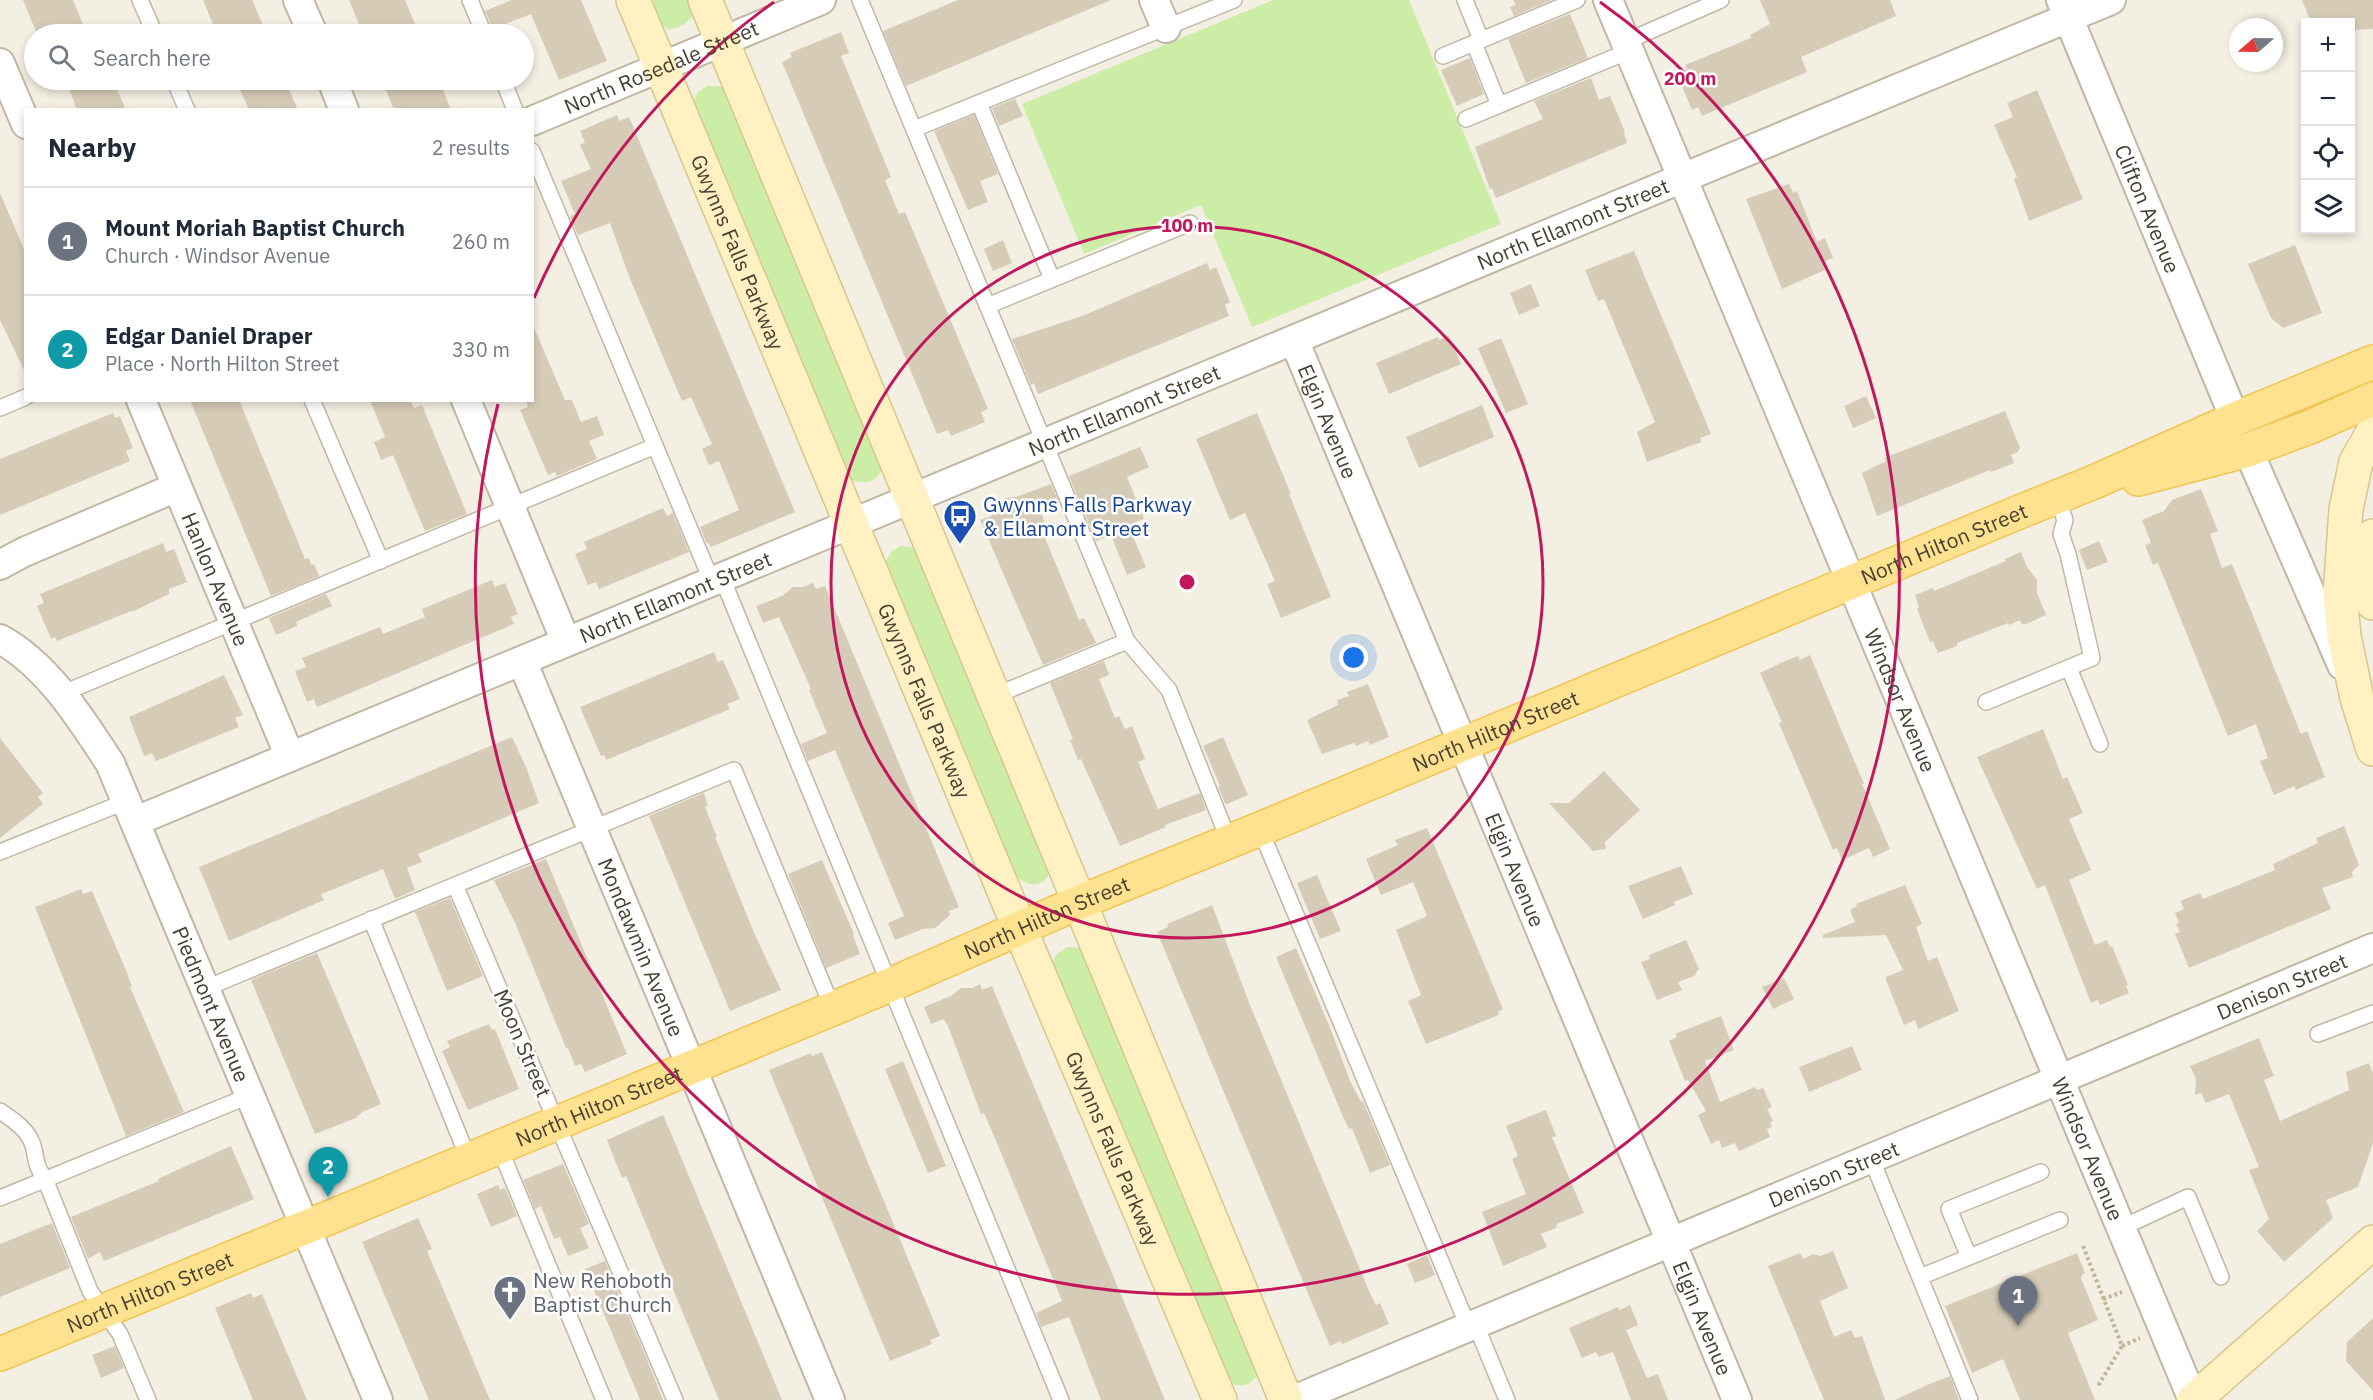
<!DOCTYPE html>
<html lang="en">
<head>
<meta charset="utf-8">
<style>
	body { margin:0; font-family:"IBM Plex Sans",sans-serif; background:#f2f2f3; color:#1f2937 }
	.controls { position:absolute; right:18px; top:18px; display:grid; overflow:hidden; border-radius:0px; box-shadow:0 3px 9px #0003 }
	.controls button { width:54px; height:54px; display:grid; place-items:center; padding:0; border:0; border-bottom:2px solid #e0e1e3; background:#fff; color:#1f2937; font:30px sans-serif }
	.compass { position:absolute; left:2229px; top:18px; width:54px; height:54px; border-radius:50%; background:#fff; box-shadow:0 3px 9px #0003; rotate:250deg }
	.you { position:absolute; left:1354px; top:658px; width:21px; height:21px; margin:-15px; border:4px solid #fff; border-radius:50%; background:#1a73e8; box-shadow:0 0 0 9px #1a73e833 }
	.badge { display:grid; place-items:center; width:39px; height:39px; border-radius:50%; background:#b45309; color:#fff; font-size:20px; font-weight:700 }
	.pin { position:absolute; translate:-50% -50px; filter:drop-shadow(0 2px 3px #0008) }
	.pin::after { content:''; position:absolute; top:32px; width:21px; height:18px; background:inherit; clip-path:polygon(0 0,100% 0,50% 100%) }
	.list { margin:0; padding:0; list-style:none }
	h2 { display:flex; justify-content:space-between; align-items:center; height:78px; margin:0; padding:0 24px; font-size:26px }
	h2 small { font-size:20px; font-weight:400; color:#747a83 }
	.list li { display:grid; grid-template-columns:39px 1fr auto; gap:18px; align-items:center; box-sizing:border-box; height:108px; padding:0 24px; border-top:2px solid #e0e1e3 }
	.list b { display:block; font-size:22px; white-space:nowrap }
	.list p { margin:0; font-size:20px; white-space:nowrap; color:#747a83 }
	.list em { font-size:20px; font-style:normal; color:#747a83 }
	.icon { flex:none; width:33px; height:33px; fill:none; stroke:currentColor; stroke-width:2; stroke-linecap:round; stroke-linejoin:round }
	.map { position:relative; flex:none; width:2373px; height:1400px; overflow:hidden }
	.search { position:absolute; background:#fff; box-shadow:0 3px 9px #0003; left:24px; top:24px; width:510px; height:66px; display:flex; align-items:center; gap:15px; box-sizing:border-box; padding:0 21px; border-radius:33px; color:#747a83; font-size:22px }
	.panel { position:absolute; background:#fff; box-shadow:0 3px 9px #0003; left:24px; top:108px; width:510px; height:294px; border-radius:0px }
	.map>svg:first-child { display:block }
	.green { fill:#cceda6 }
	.building { fill:#d6cbb7 }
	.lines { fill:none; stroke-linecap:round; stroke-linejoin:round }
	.lane-casing { stroke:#c0b7a4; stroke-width:18 }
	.street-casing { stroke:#c0b7a4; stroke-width:32 }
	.secondary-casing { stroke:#d9c68d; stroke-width:36 }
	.primary-casing { stroke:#f1c554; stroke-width:36 }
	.path { stroke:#c3b494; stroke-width:4; stroke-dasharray:3 3; stroke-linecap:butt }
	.lane { stroke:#fff; stroke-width:15 }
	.street { stroke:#fff; stroke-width:28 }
	.secondary { stroke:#fff1c1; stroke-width:33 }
	.primary { stroke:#ffe290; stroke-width:33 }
	.ring { fill:none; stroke:#c2185b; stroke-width:3 }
	.labels { text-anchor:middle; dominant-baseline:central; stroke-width:5; stroke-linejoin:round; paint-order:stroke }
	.street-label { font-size:21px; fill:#463f32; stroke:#fff }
	.transit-label { font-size:21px; fill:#164399; stroke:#fff; text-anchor:start }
	.worship-label { font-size:21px; fill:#5b616d; stroke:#fff; text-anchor:start }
	.centre { fill:#c2185b; stroke:#fff; stroke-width:3 }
	.ring-label { font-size:18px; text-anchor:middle; font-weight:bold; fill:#c2185b; stroke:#fff; stroke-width:5; stroke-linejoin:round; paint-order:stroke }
</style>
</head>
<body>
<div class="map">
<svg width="2373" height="1400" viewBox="0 0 2373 1400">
	<rect width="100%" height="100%" fill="#f4efe3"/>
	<path class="green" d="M645,0H691L693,16L683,25L670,30L660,24Z
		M1273,0H1409L1501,224L1252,327L1201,205L1084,254L1022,104Z
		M707,86H720L728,91L882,467C878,484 863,485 849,479L692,103L698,92Z
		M900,546L913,547L921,552L1051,868C1045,892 1022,887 1012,870L885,563L891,552Z
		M1067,947L1080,948L1087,953L1258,1375C1248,1387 1240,1388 1226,1381L1051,964L1058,953Z"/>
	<path class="building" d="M23,0H73L87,34H37Z
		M203,0H252L267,34H217Z
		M349,0H405L419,34H363Z
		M512,0H581L607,61L559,80L531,14L493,29L485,11Z
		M958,0H1111L906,86L883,31Z
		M1513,0H1552L1514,16L1510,7L1516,5Z
		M1760,0H1890L1896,16L1801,57L1807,72L1702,116L1698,107L1692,110L1677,74L1687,69L1685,65L1751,38L1750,35L1770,24Z
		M2302,0H2373V29L2350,30V22H2328L2324,19L2311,22Z
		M1570,14L1588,58L1526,83L1508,39Z
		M841,32L849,53L841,56L891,177L885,180L899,214L905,212L988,409L981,412L985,422L951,436L948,430L937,434L782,62L792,57L790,53Z
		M1470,58L1484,94L1457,106L1441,70Z
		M1591,78L1599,100L1610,96L1625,132L1624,133L1627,143L1496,198L1492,188L1490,189L1475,147L1543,119L1534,101Z
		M66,80H113L126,110H77Z
		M236,80H285L298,110H249Z
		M382,80H439L451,110H394Z
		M2037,90L2083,199L2029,221L2014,179L2017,177L1994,125L2013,117L2007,103Z
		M1015,99L1023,116L999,126L992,108Z
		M617,115L619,121L629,117L795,512L711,547L709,543L707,544L700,527L739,510L719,461L709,465L702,449L712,444L691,397L682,401L630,279L610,223L578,235L570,216L575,214L561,181L591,169L580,145L585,142L580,131Z
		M974,115L998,174L980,181L988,202L968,210L934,131Z
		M1789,184L1793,193L1797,191L1817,242L1825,238L1833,258L1822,262L1825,270L1782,289L1746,199Z
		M0,193L26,254V374L0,320Z
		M1003,240L1012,263L993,271L984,249Z
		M2295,245L2322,313L2283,328L2271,318L2248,264Z
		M1634,251L1711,434L1700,438L1701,442L1647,462L1637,432L1655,422L1604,299L1598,301L1585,270Z
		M1207,263L1210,270L1216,267L1230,302L1225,305L1229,316L1038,394L1034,383L1031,385L1012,339L1082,316Z
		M1531,284L1540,306L1519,315L1510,293Z
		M532,323L565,400H572L581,422L597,416L604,435L589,441L597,459L557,476L555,472L548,475L520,410L528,407L526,400H532Z
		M1449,336L1461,364L1389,394L1376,363L1438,337L1439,340Z
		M1501,338L1528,404L1506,413L1478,348Z
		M1866,396L1876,418L1853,428L1844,406Z
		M190,400H239L305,559L309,558L311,565L314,564L319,576L271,596Z
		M370,400H410L414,408L422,405L467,514L425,531L393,455L381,460L374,442L385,437Z
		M1482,405L1494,437L1419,468L1406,437Z
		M2005,411L2020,448L2018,452L2011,455L2014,463L1991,472L1990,470L1877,516L1862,473L1886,461L1884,458Z
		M113,413L115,418L120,416L133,448L126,451L130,461L0,515V459Z
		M1257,413L1291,494H1289L1331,597L1281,618L1267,584L1275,581L1245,513L1230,520L1196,439Z
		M1140,447L1149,467L1127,477L1144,519L1128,525L1146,567L1127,575L1111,535L1096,541L1069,476Z
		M1051,484L1059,503L1040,510L1050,536L1045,538L1079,620L1084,618L1096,643L1043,665L980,520L992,516L989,509L999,505L1005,498L1016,497Z
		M2201,489L2218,531L2210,534L2222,568L2232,564L2301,734L2307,731L2325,777L2296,790L2294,786L2274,795L2260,761L2268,758L2256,724L2228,736L2158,563L2153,565L2145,545L2151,543L2142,520L2164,511L2172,500Z
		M663,508L667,516L673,513L689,552L599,589L596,582L588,585L575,554L587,549L584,542Z
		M2099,541L2108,562L2087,570L2079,550Z
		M163,543L166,552L174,549L187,582L169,589V594L132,612L131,611L57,641L55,637L51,639L37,606L44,603L40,594Z
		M2021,552L2027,567L2037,580V593L2046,615L2026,624H2022L2020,620L2009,625L2008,623L1957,643V646L1938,653L1933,641L1930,642L1917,609L1919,608L1915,595L1933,588L1934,591L2006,561L2005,559Z
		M492,580L495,587L505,583L518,614L511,617L514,624L317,707L314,699L307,702L295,671L306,667L302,658L380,627L383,634L425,617L422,609Z
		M813,583L816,589L825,586L959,907L949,911L950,915L935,928L923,929L895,940L888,923L904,916L835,750L808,761L801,744L827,733L809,690L811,689L779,617L763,623L756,606L782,596L793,587H803Z
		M326,594L332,606L296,622L297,626L276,635L269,618Z
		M714,652L718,662L723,660L740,699L727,704L730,709L606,760L604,755L601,756L580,707Z
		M1810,655L1864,784H1862L1890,849L1873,857L1869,848L1842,860L1837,848L1833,850L1779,723L1782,722L1760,673L1785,661L1798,656L1800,660Z
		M1104,661L1109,675L1099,679L1115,718L1119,716L1125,729L1132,726L1145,759L1138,762L1158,809L1200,793L1206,810L1165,825L1166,827L1120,846L1081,759L1078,760L1070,740L1073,739L1050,683Z
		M224,675L243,715L235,718L239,727L156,761L152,753L144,756L129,717Z
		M1368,684L1389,737L1370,745L1368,741L1356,746L1354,743L1322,754L1307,720L1338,705L1337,700L1349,696L1347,692Z
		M2043,729L2063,779L2067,777L2083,813L2069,819L2091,870L2069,880L2095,945L2107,940L2110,947L2112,946L2128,985L2126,986L2129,993L2100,1005L2098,1000L2091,1003L2045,885L2037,889L1977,757Z
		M512,737L526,767L539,803L418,854L422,862L407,868L415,890L395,899L383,869L324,893L321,895L324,900L229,941L199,867Z
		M1223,737L1248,795L1227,804L1225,803L1218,787L1220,786L1203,746Z
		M0,738L43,793L38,797L43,804L0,838Z
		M1604,771L1640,810L1605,842L1606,849L1593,851L1549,803H1569Z
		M704,793L708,806L705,807L717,837H715L755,935L781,990L730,1011L649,816Z
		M2344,826L2359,865L2352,872L2353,877L2322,888L2331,909L2189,968L2175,934L2180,932L2176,924L2179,923L2175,913L2184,909L2180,901L2200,893L2203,899L2275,870L2273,864L2318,843L2316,838Z
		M1427,828L1503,1009L1498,1012L1499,1015L1426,1044L1408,1001L1421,995L1396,930L1427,916L1413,882L1381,895L1366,859L1398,845L1395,840Z
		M546,859L627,1054L585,1072L581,1064L575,1066L568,1048H566L516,925L494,880Z
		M822,860L854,934L853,935L860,954L826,968L788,874Z
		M1681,866L1693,894L1674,902L1675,905L1643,919L1628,886Z
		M1317,875L1341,931L1320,939L1297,883Z
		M1905,885L1922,924L1916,927L1928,961L1937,957L1959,1011L1918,1029L1915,1020L1904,1025L1886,980V977L1903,970L1886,935L1823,938V935L1855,922L1850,910L1857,906L1856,904Z
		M81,889L83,894L92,891L126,970L132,987H130L184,1112L126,1136L35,907Z
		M450,898L483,976L447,991L415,912Z
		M1212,905L1250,1005L1369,1291L1376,1305L1380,1303L1389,1324L1342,1344L1341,1341L1330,1346L1157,932L1168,927L1167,924Z
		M1686,940L1699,969L1694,976L1678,982L1682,990L1657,1000L1641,962L1650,959L1649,955Z
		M1296,948L1331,1030L1350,1081L1361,1102L1363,1101L1390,1165L1370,1173L1352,1128L1349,1129L1344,1119L1276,957Z
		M317,953L381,1104L362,1112L356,1118L315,1134L251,980Z
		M1784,978L1794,999L1773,1009L1762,987Z
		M980,984L982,990L992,986L1165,1400H1101L1069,1317L1041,1327L1036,1313L1062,1301L999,1148L984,1113L981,1114L948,1026L943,1019L931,1024L924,1007L951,996L961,988H972Z
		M1721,1016L1734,1050L1705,1061L1720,1102L1755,1087L1757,1090L1763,1088L1772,1107L1767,1109L1773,1121L1770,1123L1772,1127L1767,1129L1770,1137L1739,1151L1735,1143L1722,1148L1719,1140L1711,1144L1698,1115L1706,1111L1688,1080L1685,1081L1669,1041L1677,1037L1675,1034Z
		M489,1024L492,1030L495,1029L519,1089L468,1110L442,1051L450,1047L447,1041Z
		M2259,1038L2274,1076L2264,1080L2280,1121L2349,1090L2346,1072L2369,1063L2373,1073V1143L2358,1187L2326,1200L2333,1218L2284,1262L2257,1231L2269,1219L2249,1170L2259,1167L2229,1094L2206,1103L2201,1093L2195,1095L2196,1079L2190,1066Z
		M1852,1046L1862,1070L1809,1092L1799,1067Z
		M822,1052L940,1336L930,1340L932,1344L890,1361L769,1070L811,1053L812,1056Z
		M903,1061L946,1166L928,1173L885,1069Z
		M1546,1110L1556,1136L1552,1137L1584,1213L1557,1224L1556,1228L1541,1234L1547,1247L1503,1266L1482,1212L1526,1194L1512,1159L1518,1156L1506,1126Z
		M663,1115L673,1138L782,1400H719L626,1176L622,1178L607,1140Z
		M231,1146L254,1199L104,1261L100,1252L88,1259L71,1217L159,1181L158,1179L177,1170Z
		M563,1164L589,1224L580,1228L589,1248L568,1256L560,1237L554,1239L541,1206L535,1209L523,1180Z
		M498,1185L500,1190L505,1188L517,1216L491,1227L477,1194Z
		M418,1218L432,1249L427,1251L490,1400H429L362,1242Z
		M52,1223L70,1268L0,1297V1244Z
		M1833,1251L1848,1288L1820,1301L1834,1337L1851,1330L1855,1338L1862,1336L1885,1400H1824L1768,1266L1800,1253L1803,1259L1813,1254L1821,1256Z
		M2077,1253L2085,1273L2082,1275L2081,1278L2098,1320L2068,1333L2095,1400H2020L2003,1359L1972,1373L1945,1306Z
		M1427,1255L1435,1275L1415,1283L1407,1264Z
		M605,1261L646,1357L663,1400H640L633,1383L585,1269Z
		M251,1293L253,1298L262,1294L307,1400H253L215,1308Z
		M1630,1305L1638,1325L1626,1330L1647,1378L1658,1374L1668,1400H1631L1613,1352L1599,1357L1596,1352L1582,1358L1569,1328L1618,1307L1619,1310Z
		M2373,1318V1391L2346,1361L2347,1342Z
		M115,1346L124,1368L101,1378L92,1355Z
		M1950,1376L1959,1400H1895L1927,1385Z"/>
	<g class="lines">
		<g class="lane-casing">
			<path id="lane" d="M140,0L155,34
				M470,0L484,34
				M860,0L1127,641
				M1465,0L1481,40
				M1625,42L1721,0
				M1474,43L1499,105
				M1443,56L1577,0
				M174,80L187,110
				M503,80L515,110
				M979,103L1052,279
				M1466,119L1629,51
				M914,129L1234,0
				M532,151L712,582
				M987,306L1190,223
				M312,400L381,561
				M0,408L26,397
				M722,578L1061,1400
				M2069,668L2100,744
				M61,694L655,446
				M994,696L1127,641L1169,690L1229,841
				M1986,702L2092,658L2068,554L2061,534L2065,520L2057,497
				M1260,829L1468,1326
				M0,852L127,801
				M455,885L675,1400
				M371,919L469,1160
				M206,988L734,770L833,1009
				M2318,1034L2373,1013
				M0,1111C15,1121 30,1131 34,1149C37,1164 36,1166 45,1179L90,1291L120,1334L148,1400
				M499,1147L604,1400
				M1871,1158L1970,1400
				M0,1198L251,1095
				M2121,1228L2188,1197L2221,1277
				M1969,1257L1949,1209L2041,1172
				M1920,1277L2060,1220
				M1475,1323L1507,1400"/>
		</g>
		<g class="street-casing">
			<g id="street">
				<path d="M298,0L313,34"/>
				<path d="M1154,0L1166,28"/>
				<path id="s1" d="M1608,0L2193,1400"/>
				<path id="s2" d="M2061,0L2235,419"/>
				<path d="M0,63L26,124"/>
				<path d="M332,80L344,110"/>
				<path id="s3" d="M532,121L821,0"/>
				<path id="s4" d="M1294,340L1737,1400"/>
				<path id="s5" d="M141,400L290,757"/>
				<path d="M466,400L566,642"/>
				<path d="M2248,450L2342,665"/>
				<path d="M0,565L24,552L177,487"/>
				<path id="s6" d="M0,639C48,665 81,719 110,763L378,1400"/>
				<path id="s7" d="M522,661L830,1400"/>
				<path id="s8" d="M136,821L2111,0"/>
				<path id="s9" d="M1294,1400L2373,948"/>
			</g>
		</g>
		<g class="secondary-casing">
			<g id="secondary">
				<path id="s10" d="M633,0L1019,927L1220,1400"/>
				<path d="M705,0L1286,1400"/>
				<path d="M2373,432L2356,462L2346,509L2340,595L2344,636L2357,698L2373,749"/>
				<path d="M2373,536V603"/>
				<path d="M2194,1400L2373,1242"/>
			</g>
		</g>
		<g class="primary-casing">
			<g id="primary">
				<path d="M2138,479L2248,450L2310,427L2373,399"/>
				<path id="s11" d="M0,1354L890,985L1080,902L1260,829L2024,510L2094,482L2235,419L2373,362"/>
			</g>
		</g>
		<path class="path" d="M2083,1246L2122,1346L2098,1386
			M2103,1299L2122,1292
			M2122,1346L2140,1338"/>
		<use href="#lane" class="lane"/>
		<use href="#street" class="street"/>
		<use href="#secondary" class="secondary"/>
		<use href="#primary" class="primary"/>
	</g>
	<g class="ring">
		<circle cx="1187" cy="582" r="356"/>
		<path d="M534 298A712 712 0 0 1 774 2M1600 2A712 712 0 1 1 498 404"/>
	</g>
	<defs>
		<g id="bus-pin" transform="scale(1.725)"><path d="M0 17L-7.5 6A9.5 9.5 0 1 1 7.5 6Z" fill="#1a4fb4" stroke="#fff"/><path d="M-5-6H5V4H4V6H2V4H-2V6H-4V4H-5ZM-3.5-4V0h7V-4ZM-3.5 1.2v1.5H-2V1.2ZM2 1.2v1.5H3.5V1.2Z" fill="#fff"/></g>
		<g id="church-pin" transform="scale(1.725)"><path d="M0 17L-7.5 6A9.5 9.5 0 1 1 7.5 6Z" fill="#6b7280" stroke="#fff"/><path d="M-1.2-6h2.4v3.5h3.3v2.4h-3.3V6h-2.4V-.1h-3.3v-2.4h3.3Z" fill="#fff"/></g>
	</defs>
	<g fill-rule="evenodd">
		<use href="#bus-pin" x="960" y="516"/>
		<use href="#church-pin" x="510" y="1292"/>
	</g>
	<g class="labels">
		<g class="street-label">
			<text stroke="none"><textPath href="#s3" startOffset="140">North Rosedale Street</textPath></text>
			<text stroke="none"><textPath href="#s2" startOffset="226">Clifton Avenue</textPath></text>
			<text stroke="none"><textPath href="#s8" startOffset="1556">North Ellamont Street</textPath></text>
			<text stroke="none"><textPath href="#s10" startOffset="273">Gwynns Falls Parkway</textPath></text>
			<text stroke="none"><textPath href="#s8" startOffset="1070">North Ellamont Street</textPath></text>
			<text stroke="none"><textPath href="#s4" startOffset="88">Elgin Avenue</textPath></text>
			<text stroke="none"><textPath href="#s11" startOffset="2106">North Hilton Street</textPath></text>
			<text stroke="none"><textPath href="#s5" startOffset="194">Hanlon Avenue</textPath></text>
			<text stroke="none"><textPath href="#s8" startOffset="584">North Ellamont Street</textPath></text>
			<text stroke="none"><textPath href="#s1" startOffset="759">Windsor Avenue</textPath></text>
			<text stroke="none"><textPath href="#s10" startOffset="759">Gwynns Falls Parkway</textPath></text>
			<text stroke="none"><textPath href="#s11" startOffset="1620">North Hilton Street</textPath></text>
			<text stroke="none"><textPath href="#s4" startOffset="574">Elgin Avenue</textPath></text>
			<text stroke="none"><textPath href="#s11" startOffset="1134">North Hilton Street</textPath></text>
			<text stroke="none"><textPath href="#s7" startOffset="310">Mondawmin Avenue</textPath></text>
			<text stroke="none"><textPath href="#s9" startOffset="1071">Denison Street</textPath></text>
			<text stroke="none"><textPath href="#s6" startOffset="429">Piedmont Avenue</textPath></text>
			<text transform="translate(523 1043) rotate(67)">Moon Street</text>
			<text stroke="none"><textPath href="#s11" startOffset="648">North Hilton Street</textPath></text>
			<text stroke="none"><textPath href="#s1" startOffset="1245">Windsor Avenue</textPath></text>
			<text stroke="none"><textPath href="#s10" startOffset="1245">Gwynns Falls Parkway</textPath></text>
			<text stroke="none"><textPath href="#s9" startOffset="585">Denison Street</textPath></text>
			<text stroke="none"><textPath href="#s11" startOffset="162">North Hilton Street</textPath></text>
			<text stroke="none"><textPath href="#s4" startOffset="1060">Elgin Avenue</textPath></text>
		</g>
		<g class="transit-label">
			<text x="983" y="504">Gwynns Falls Parkway<tspan x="983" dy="24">&amp; Ellamont Street</tspan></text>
		</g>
		<g class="worship-label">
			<text x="533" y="1280">New Rehoboth<tspan x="533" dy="24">Baptist Church</tspan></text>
		</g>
	</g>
	<circle cx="1187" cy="582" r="9" class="centre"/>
	<g class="ring-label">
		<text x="1690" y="85">200 m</text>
		<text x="1187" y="232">100 m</text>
	</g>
</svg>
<div class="controls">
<button>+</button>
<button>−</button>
<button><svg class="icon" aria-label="locate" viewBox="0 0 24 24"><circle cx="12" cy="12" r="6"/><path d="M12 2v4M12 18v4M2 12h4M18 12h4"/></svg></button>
<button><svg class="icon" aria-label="layers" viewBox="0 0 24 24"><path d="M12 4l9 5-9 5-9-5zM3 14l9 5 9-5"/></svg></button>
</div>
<svg class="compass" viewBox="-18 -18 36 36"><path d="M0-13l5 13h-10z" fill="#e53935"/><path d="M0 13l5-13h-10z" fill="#747a83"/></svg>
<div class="you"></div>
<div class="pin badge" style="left:2018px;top:1326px;background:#6b7280">1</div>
<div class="pin badge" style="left:328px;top:1197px;background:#0f9aa8">2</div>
<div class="search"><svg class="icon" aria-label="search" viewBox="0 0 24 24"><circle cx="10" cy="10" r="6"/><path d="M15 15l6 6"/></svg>Search here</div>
<section class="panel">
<h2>Nearby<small>2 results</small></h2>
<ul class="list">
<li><span class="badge" style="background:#6b7280">1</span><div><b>Mount Moriah Baptist Church</b><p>Church · Windsor Avenue</p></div><em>260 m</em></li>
<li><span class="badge" style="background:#0f9aa8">2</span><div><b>Edgar Daniel Draper</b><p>Place · North Hilton Street</p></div><em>330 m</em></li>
</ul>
</section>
</div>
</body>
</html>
